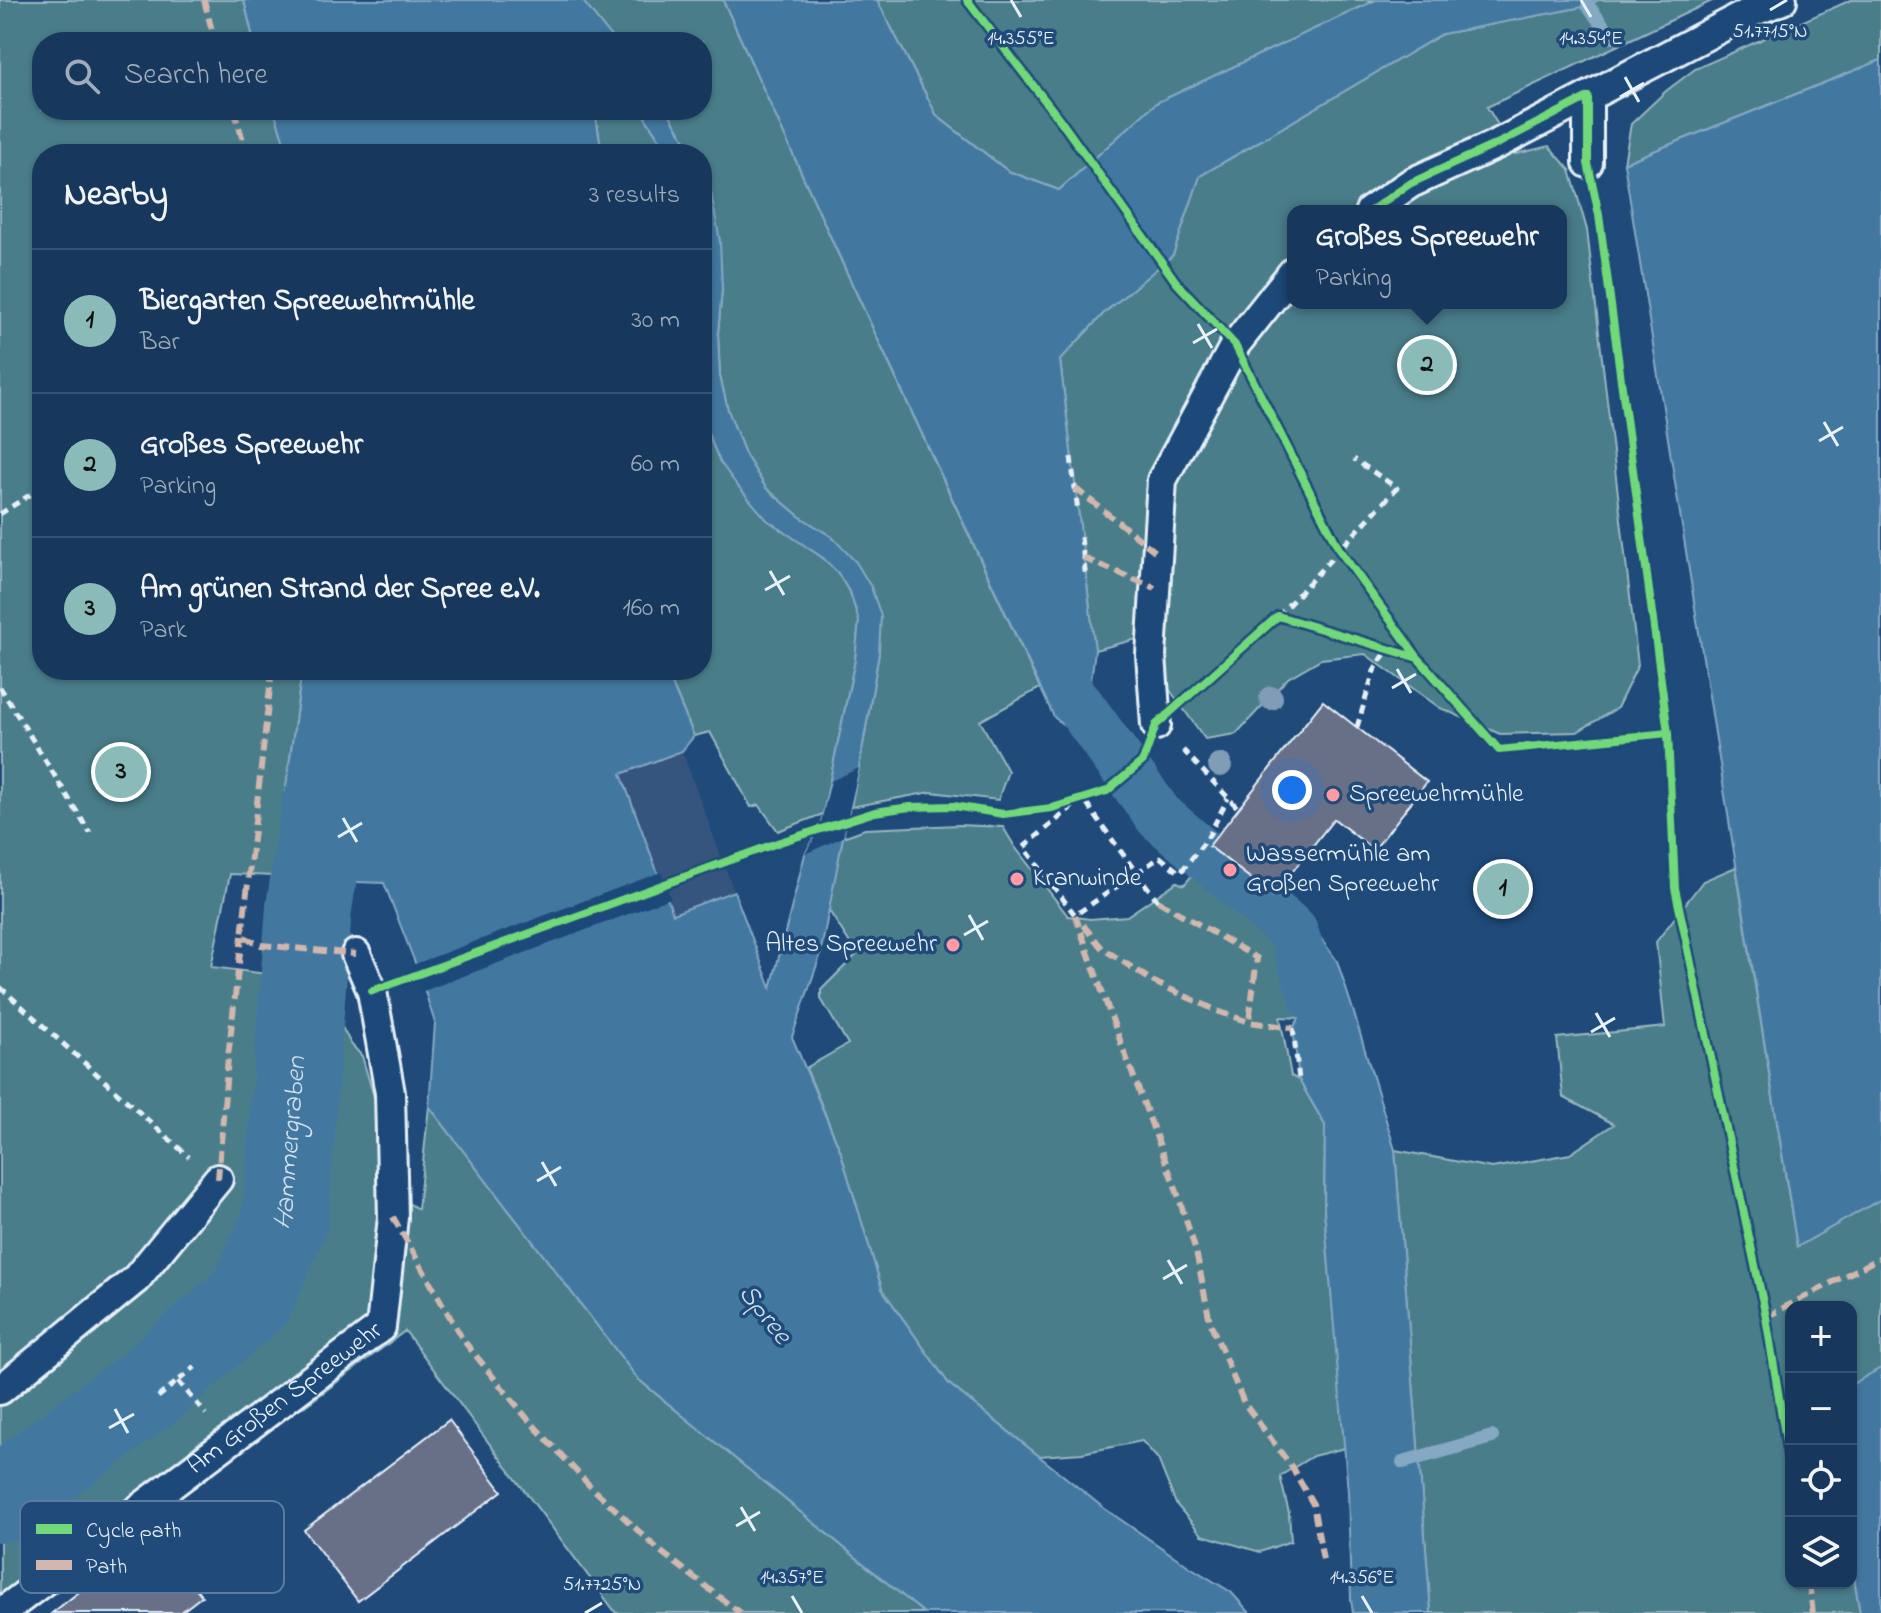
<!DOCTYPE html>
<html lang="en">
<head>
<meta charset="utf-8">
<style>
	body { margin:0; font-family:"Indie Flower",sans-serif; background:#203f62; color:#f1f3f6 }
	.controls { position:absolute; right:24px; bottom:24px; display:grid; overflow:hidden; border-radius:16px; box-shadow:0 2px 6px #0004 }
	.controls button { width:72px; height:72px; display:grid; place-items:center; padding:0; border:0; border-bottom:2px solid #365272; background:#17385c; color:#f1f3f6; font:40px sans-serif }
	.you { position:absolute; left:1292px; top:790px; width:28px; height:28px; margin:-20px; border:6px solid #fff; border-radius:50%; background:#1a73e8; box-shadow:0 0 0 12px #1a73e833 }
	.badge { display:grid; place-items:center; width:52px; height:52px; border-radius:50%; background:#8bbbb9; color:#111; font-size:26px; font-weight:700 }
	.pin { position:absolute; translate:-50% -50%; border:4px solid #fff; box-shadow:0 2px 8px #0006 }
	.popup { position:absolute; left:1287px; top:205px; width:280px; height:104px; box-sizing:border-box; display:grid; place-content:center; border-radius:16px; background:#17385c; filter:drop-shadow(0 2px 6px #0005); font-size:26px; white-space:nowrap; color:#9eacbb }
	.popup b { font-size:30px; color:#f1f3f6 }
	.popup::after { content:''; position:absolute; left:50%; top:100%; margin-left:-16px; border:16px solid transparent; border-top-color:#17385c }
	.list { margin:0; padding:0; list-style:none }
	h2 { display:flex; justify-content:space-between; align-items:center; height:104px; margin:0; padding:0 32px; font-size:34px }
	h2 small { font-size:26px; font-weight:400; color:#9eacbb }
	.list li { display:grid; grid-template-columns:52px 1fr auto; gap:24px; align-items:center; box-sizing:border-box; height:144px; padding:0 32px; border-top:2px solid #365272 }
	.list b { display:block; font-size:30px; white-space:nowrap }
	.list p { margin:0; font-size:26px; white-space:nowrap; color:#9eacbb }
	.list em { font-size:26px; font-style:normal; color:#9eacbb }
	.icon { flex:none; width:44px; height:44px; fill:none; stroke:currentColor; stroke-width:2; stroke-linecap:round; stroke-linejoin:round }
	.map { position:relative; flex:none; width:1881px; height:1613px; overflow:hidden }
	.search { position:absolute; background:#17385c; box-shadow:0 2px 6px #0004; left:32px; top:32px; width:680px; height:88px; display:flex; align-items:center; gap:20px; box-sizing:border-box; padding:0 28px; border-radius:32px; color:#9eacbb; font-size:30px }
	.panel { position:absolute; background:#17385c; box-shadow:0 2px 6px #0004; left:32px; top:144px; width:680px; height:536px; border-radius:32px }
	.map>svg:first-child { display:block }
	.built { fill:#35557e }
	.green { fill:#4a7d8a; stroke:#99b7c1; stroke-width:2; fill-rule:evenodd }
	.water { fill:#4378a0; stroke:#85a8c3; stroke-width:2 }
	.pier { fill:#1f4a7a }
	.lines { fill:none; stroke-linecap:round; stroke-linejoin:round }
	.stream { stroke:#85a8c3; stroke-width:14 }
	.canal { stroke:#4378a0; stroke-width:50 }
	.river { stroke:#4378a0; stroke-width:86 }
	.building { fill:#677088; stroke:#e8f1f8; stroke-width:2 }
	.lane-casing { stroke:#e8f1f8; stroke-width:34 }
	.path { stroke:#e8f1f8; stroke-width:5; stroke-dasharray:8 6; stroke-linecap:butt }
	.lane { stroke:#1f4a7a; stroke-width:28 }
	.quiet { stroke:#d1b7ad; stroke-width:6; stroke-dasharray:12 6; stroke-linecap:butt }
	.cycleway-casing { stroke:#1f4a7a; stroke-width:13 }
	.cycleway { stroke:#71d979; stroke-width:8 }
	.tree { fill:#809cb6 }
	.ticks { fill:none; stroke:#e8f1f8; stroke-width:3 }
	.poi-dot { fill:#ff9aa2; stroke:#1f4a7a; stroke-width:3 }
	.labels { text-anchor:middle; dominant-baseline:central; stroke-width:7; stroke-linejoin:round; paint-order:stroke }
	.poi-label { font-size:26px; fill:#e8f1f8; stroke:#1f4a7a; text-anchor:start }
	.street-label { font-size:26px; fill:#e8f1f8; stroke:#1f4a7a }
	.water-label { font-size:28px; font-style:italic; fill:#cfdfeb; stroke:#1f4a7a }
	.key { fill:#1f4a7a; stroke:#5b7ca0; stroke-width:2 }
	.key-label { font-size:22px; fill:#e8f1f8 }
	.ticks-label { font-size:20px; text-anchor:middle; fill:#e8f1f8; stroke:#1f4a7a; stroke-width:7; stroke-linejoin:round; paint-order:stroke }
</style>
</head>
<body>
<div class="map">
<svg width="1881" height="1613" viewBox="0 0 1881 1613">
	<rect width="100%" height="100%" fill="#1f4a7a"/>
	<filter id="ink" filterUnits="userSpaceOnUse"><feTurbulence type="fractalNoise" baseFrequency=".0125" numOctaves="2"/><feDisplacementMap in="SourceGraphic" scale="16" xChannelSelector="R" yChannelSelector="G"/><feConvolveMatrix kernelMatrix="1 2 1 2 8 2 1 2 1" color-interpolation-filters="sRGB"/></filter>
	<g filter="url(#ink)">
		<path class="built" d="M682,751L734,891L673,914L621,774Z"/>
		<path class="green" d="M0,0H244L254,42H42V110H274L288,154H42V670H302L274,876L230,874L211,967L284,976L318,982L351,1044L362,1056L380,1118L387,1190L418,1209L429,1106L638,1379L924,1613H616L405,1331L305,1406L200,1442L30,1581L0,1602Z
			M582,0H723L841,260L1040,688L980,721L1008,771L998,800L931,792L851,807L859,768L879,653L832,537L799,516L766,488L745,454L728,410L720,376L718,334L722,289L711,193L702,174V154H693L667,110H702V42H615Z
			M877,0H1376L1156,103L1059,190L1008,171L937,116Z
			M1598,0H1714L1487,107L1516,154L1549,146L1570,170L1587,230L1638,665L1617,708L1577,732L1500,734L1440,708L1365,654L1321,659L1288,678L1236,734L1205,739L1167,686L1164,642L1137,639L1095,650L1060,360L1104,313L1173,255L1200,176L1442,34L1587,6ZM1293,211H1561V303H1293Z
			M1851,0H1881V60L1624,163L1631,124L1666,91L1695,69Z
			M595,110H638L643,114L669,154H602Z
			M702,415L704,424L720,462L806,546L823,558L838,573L851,595L859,621L855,660L823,814L778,831L759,805L751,807L710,732L694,736L666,670H702Z
			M959,825L1003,827L1015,847L1068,916L1090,919L1127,916L1177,882L1184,885L1194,873L1228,896L1265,927L1283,937L1296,979L1300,1018L1280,1017L1291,1076L1299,1080L1325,1125L1324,1209L1345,1448L1313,1456L1280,1476L1289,1513L1291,1541L1260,1552L1202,1535L1176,1504L1158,1459L1142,1441L1082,1453L1039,1456L949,1384L882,1289L840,1150L806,1068L848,1044L821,999V990L857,954L828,909L843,837L865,829Z
			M1736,867L1797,1247L1881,1199V1368L1851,1385V1307H1791V1583H1851V1559L1860,1613H1431L1395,1150L1492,1168L1570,1154L1614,1124L1563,1097L1557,1038L1665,1027L1656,942L1703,881Z"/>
		<path class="water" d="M244,0H582L615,42H254Z
			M723,0H877L937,116L1008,171L1059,190L1156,103L1376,0H1598L1588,6L1442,34L1200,176L1173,255L1104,313L1060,360L1095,650L1088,704L1119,751L1106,760L1054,717L841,260Z
			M1881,60V1199L1797,1247L1624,163Z
			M274,110H595L602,154H288Z
			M638,110H667L693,154H669L643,114Z
			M702,174L711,193L720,241L722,289L718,334L720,376L728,410L745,454L766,488L799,516L832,537L856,562L871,587L881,616L879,653L859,768L843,837L820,956L792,1037L840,1150L882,1289L949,1384L1105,1509L1190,1567L1231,1592L1250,1613H924L638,1379L429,1106L435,1023L419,973L384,883L328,881L327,910L290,906L292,878L274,876L302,670H666L694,736L682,751L621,774L673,914L734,891L771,988L805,854L819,830L823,814L855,660L859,621L851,595L838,573L823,558L767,520L736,484L720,462L704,424L702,415Z
			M1312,926L1337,961L1353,1010L1395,1150L1431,1613H1353L1351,1600L1348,1492L1324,1209L1325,1125L1299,1080L1293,1028L1300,1017L1296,979L1283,937Z
			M1881,1368V1613H1860L1851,1559V1385Z"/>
		<path class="pier" d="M859,768L843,837L805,854L819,830L831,781Z
			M661,872L671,898L421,992L412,965Z"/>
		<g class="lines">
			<path class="stream" d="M1588,6L1612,37
				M1403,1462L1492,1437"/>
			<path class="canal" d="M1074,698L1159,816L1293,931L1314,998"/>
			<path class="river" id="s1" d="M0,1499L147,1389L252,1296L285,1220L309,908L324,809L378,670"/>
		</g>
		<path class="building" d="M1323,701L1427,782L1374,850L1334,819L1273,896L1209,846Z
			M449,1420L502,1491L358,1601L304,1530Z
			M154,1534L202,1596L180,1613H52Z"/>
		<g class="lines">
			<g class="lane-casing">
				<g id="lane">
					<path d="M1588,97V163"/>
					<path d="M1370,211L1411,183L1499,143L1747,14L1782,0"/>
					<path d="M1156,725L1151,655L1162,480L1235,345L1293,272"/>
					<path d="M0,1390L136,1279L218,1179"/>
					<path id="s2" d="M1,1613L381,1327L393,1217L390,1093L372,991L356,954"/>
				</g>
			</g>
			<path class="path" d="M1071,457L1078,511
				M0,514L42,487
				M1081,537L1086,579
				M1278,616L1397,488L1354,459
				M0,687L90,833
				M1357,727L1374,671L1388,649
				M1183,750L1238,808
				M1158,901C1132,867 1107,833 1083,798L1024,847L1075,915L1160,857L1180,873L1207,839L1228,798
				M0,987L189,1157
				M1293,1028L1299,1080
				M178,1381L206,1414
				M158,1397L195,1367"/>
			<use href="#lane" class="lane"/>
			<path class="quiet" d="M204,0L215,42
				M234,110L247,154
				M1075,488L1156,552
				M1083,558L1155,588
				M272,670L242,936L261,945L356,954
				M1158,901L1257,958L1249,1022
				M1075,915L1109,1011L1176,1189L1196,1251L1210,1322L1244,1403L1291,1466L1313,1504L1323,1560
				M1083,925L1102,948L1154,982L1220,1012L1249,1022L1293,1028
				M218,1179L228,1057L242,936
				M393,1217L463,1340L526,1417L589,1485L660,1551L740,1613
				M1766,1317L1881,1257
				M1809,1583L1813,1613"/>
			<g class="cycleway-casing">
				<path id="cycleway" d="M967,0L1060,120L1176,282L1235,345L1340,551L1418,658L1499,750L1668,733
					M1370,211L1411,183L1499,143L1588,97V163L1599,215L1668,733L1675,888L1766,1317L1791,1472
					M372,991L780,842L875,812L910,807L954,806L1003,814L1052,808L1107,791L1143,761L1156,725L1278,616L1418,658"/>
			</g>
			<use href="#cycleway" class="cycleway"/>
		</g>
		<g class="tree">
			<circle cx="1271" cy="698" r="12"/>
			<circle cx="1220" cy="765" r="12"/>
		</g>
	</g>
	<path class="ticks" d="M1011,0L1021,17M1581,0L1591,17M1770,10L1787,0M1625,77L1639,102M1620,97L1644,83M1198,324L1212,348M1193,343L1217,329M1824,422L1838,446M1819,441L1843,427M770,571L784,595M765,590L790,576M1397,669L1411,693M1392,688L1416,674M343,818L357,842M338,837L362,823M969,915L983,940M964,935L988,921M1596,1013L1610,1037M1591,1032L1615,1018M542,1162L556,1186M537,1181L561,1167M1168,1260L1182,1284M1163,1279L1187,1265M115,1409L128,1433M109,1428L134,1414M741,1507L755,1531M736,1526L760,1512M792,1596L802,1613M1362,1596L1372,1613M585,1613L602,1603"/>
	<g class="poi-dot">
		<circle cx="1333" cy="795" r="8"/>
		<circle cx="1230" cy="870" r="8"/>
		<circle cx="1017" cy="879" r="8"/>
		<circle cx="953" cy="945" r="8"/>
	</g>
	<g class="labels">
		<g class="poi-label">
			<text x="1349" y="795">Spreewehrmühle</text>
			<text x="1246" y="855">Wassermühle am<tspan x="1246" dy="30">Großen Spreewehr</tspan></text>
			<text x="1033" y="879">Kranwinde</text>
			<text x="937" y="945" text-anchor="end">Altes Spreewehr</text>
		</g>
		<g class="street-label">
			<text stroke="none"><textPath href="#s2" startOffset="356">Am Großen Spreewehr</textPath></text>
		</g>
		<g class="water-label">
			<text stroke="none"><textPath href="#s1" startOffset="484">Hammergraben</textPath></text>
			<text transform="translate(764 1315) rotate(52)">Spree</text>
		</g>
	</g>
	<rect x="20" y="1501" width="264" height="92" rx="12" class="key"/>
	<rect x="36" y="1524" width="36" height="10" fill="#71d979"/>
	<rect x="36" y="1560" width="36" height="10" fill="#d1b7ad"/>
	<g class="key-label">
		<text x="86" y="1537">Cycle path</text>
		<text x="86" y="1573">Path</text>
	</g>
	<g class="ticks-label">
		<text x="1770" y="37">51.7715°N</text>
		<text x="1021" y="44">14.355°E</text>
		<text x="1591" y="44">14.354°E</text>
		<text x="792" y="1583">14.357°E</text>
		<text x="1362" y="1583">14.356°E</text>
		<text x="602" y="1590">51.7725°N</text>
	</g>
</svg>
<div class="controls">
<button>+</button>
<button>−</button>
<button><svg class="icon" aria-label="locate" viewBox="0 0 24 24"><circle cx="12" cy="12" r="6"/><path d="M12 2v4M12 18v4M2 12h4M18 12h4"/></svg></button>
<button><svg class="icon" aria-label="layers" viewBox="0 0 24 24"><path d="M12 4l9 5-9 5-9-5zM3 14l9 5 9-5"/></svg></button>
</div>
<div class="you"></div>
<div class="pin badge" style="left:1503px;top:889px">1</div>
<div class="pin badge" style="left:1427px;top:365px">2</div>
<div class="popup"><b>Großes Spreewehr</b>Parking</div>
<div class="pin badge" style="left:121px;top:772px">3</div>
<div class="search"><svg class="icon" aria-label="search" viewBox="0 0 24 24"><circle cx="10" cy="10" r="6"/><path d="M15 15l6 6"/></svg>Search here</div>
<section class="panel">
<h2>Nearby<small>3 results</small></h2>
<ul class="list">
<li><span class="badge">1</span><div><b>Biergarten Spreewehrmühle</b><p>Bar</p></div><em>30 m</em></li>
<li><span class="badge">2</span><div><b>Großes Spreewehr</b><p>Parking</p></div><em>60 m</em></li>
<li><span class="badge">3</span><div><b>Am grünen Strand der Spree e.V.</b><p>Park</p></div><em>160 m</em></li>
</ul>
</section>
</div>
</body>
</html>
